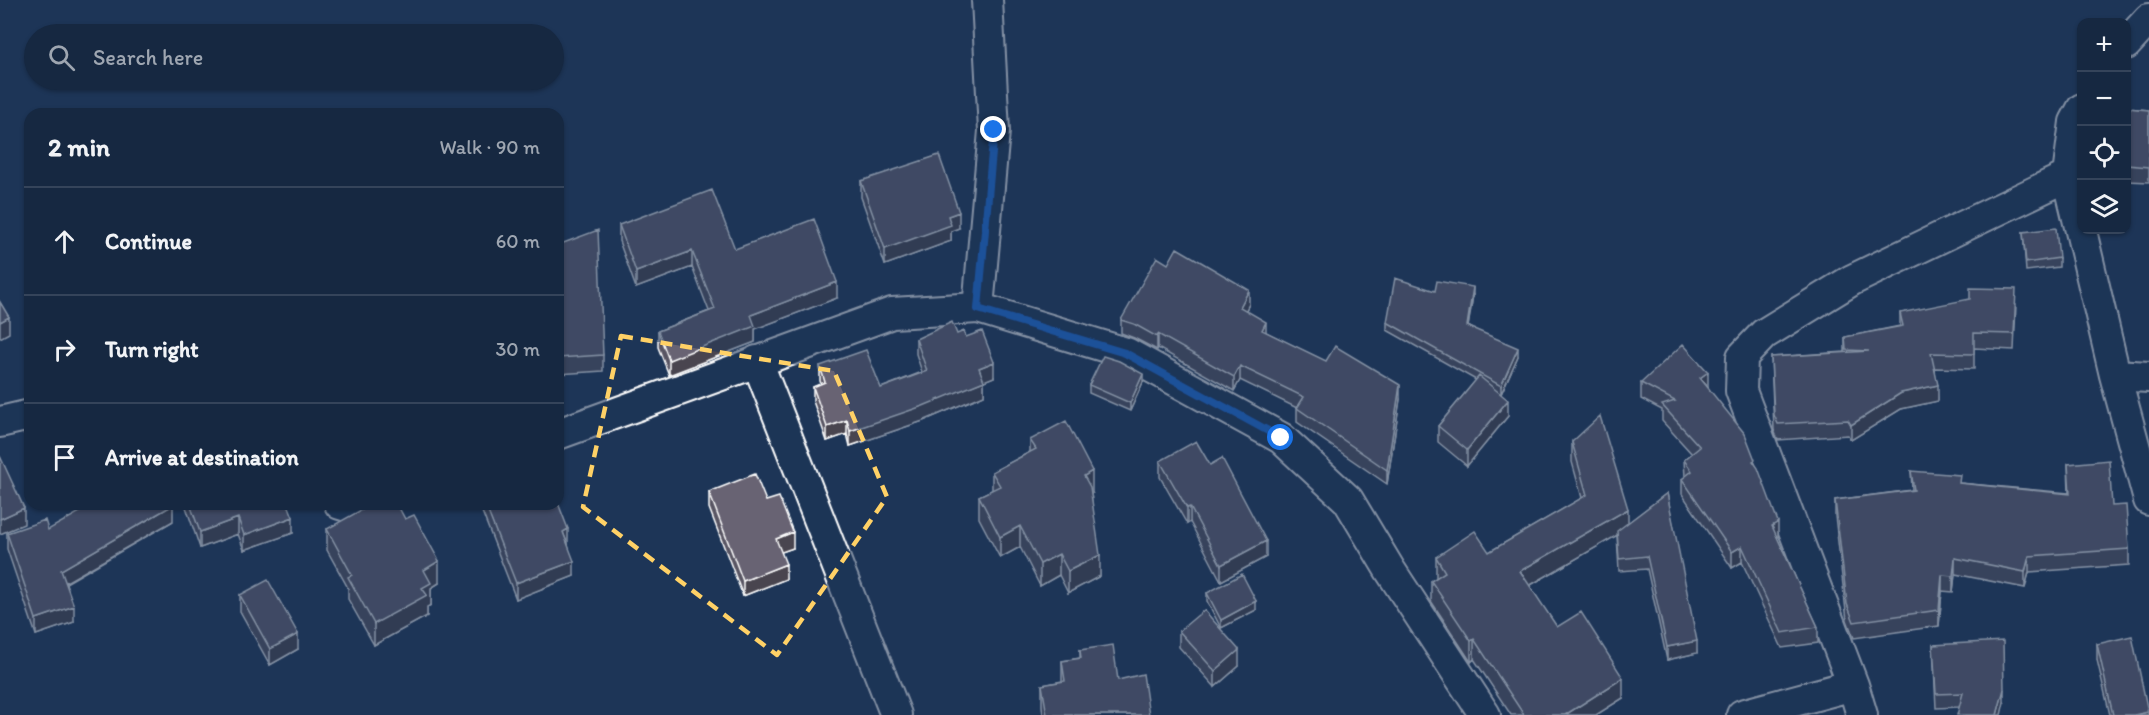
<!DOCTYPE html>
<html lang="en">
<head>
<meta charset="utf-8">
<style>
	body { margin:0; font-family:Itim,sans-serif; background:#1f3048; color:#f1f3f6 }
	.controls { position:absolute; right:18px; top:18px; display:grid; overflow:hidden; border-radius:12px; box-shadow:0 2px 4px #0004 }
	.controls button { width:54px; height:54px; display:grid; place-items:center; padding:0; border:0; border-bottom:2px solid #35445a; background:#162841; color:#f1f3f6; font:30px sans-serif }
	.stop { position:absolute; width:18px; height:18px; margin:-14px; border:4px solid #1a73e8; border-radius:50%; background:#fff }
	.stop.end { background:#1a73e8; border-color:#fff; box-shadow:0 2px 6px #0008 }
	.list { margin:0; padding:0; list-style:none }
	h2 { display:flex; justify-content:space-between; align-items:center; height:78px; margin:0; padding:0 24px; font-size:26px }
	h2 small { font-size:20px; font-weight:400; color:#9ea6b1 }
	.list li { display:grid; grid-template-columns:39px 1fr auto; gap:18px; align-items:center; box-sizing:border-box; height:108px; padding:0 24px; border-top:2px solid #35445a }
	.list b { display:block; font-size:22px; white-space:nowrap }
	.list em { font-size:20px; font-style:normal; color:#9ea6b1 }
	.icon { flex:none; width:33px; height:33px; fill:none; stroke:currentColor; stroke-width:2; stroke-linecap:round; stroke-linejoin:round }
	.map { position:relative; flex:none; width:2149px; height:715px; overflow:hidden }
	.search { position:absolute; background:#162841; box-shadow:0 2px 4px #0004; left:24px; top:24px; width:540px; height:66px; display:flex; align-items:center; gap:15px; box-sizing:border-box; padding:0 21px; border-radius:33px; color:#9ea6b1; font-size:22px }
	.panel { position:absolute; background:#162841; box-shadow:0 2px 4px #0004; left:24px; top:108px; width:540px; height:402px; border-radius:18px }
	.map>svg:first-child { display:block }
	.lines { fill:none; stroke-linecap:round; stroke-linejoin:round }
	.street-casing { stroke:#fff; stroke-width:34 }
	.street { stroke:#1d3557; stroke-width:30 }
	.wall { fill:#595563; stroke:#fff; stroke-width:1.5 }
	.shaded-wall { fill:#484550; stroke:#fff; stroke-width:1.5 }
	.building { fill:#676373; stroke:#fff; stroke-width:1.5 }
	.route { stroke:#1a73e8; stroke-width:8 }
	.marked { fill:none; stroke:#ffd166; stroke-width:4.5; stroke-dasharray:12 8; stroke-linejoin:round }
</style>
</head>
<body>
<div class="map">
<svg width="2149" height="715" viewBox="0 0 2149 715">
	<rect width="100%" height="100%" fill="#1d3557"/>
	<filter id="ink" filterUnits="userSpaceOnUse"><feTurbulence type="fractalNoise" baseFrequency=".0167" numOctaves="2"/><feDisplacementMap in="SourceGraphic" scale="12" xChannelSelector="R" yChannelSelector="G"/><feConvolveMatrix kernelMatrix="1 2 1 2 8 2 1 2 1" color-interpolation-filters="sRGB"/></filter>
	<g filter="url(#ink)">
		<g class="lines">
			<g class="street-casing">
				<path id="street" d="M2126,44L2149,19
					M2082,109L2075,122L2068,176L2115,375L2149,500
					M978,308L994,131L987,0
					M757,361L896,715
					M2115,375L2149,377
					M0,422L30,415
					M558,434L892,313L978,308L1126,353L1281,438L1348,500L1390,570L1485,715
					M340,504L350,507L367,504
					M1742,715L1853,685
					M1862,715L1853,685L1741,391L1742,357L1764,334L1852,280L2068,176"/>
			</g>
			<use href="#street" class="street"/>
		</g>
		<path class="wall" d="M2127,108L2149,110V182L2127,181Z
			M861,181L959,228L951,231V241L885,265L861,197Z
			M619,225L735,249L837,298L755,329V342L669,375L658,347V331L709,311L692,267L636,288L619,241Z
			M2023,232L2059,258V267L2026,271Z
			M558,245L603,355V371L558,374Z
			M1168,264L1249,304L1246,310L1266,332L1400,399L1387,484L1297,422V408L1240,380L1234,391L1158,348L1157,350L1134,338L1121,333V320Z
			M1435,291L1473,295L1468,326L1518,356L1501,394L1508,416L1467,466L1438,442V426L1476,380L1387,330V322Z
			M2016,305L2014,350L1974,348V369L1935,368L1938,401L1901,409L1851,440L1848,435L1778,440L1774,430L1771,357L1845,352V337L1900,326V313Z
			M957,334L966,337L994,377L984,381V395L923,421L850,446L847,434L827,441L813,401V387L821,384L820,381V366L881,388L922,372L916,354V339Z
			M1143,382L1130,411L1089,393V385Z
			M1641,383L1708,387L1755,463L1778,537L1777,538L1818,627V643L1782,648L1742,562L1732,568L1682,494V479L1685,477L1684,460L1692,454L1662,421V410L1641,399Z
			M1030,440L1092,493H1091L1100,576L1068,593L1059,575L1040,586L1020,547L1000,558L979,518V496L992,490V472L1030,452Z
			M1572,442L1628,523L1667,493L1697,653L1667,660L1647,569L1619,571L1617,535L1529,586L1557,627L1623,698L1596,715H1511L1474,659L1471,662L1431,601V581L1436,578V557L1489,552L1582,498L1572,462Z
			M1160,461L1210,465L1266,557L1221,581L1190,522L1187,524L1160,477Z
			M2068,464L2112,506L2129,549V565L2029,572L2025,588L1955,574L1953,592L1942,591L1939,626L1854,638L1847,620L1835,516V500L1912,490L1911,471L1960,483L2069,493Z
			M709,492L766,501L793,548L781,552L786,579L743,596L709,508Z
			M185,504H288L293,533L244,550L238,534L200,548Z
			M481,504H558L568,545L574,576L516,599L481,509Z
			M173,521L66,583L74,622L36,635L7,549V533Z
			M327,529L439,583L431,588V605L427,607V616L374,645L348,599V588L327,550Z
			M1207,593L1256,610L1221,628L1207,601Z
			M240,595L298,649L270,665L240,611Z
			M1179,631L1239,666L1215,687L1179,647Z
			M2097,644L2148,715H2110L2097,660Z
			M1933,645L2004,702L1959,707L1936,708Z
			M1080,650L1118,680L1149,715H1043L1042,706V685L1062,681V661L1080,658Z"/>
		<path class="shaded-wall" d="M959,212V228L951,231V241L885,265V249L948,216Z
			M692,251V267L636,288V272Z
			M837,282V298L755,329V342L669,375V360L751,315Z
			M1473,287V295L1467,334V326Z
			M1249,290V304L1240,321V307Z
			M9,317V333L0,338V322Z
			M1266,322V336L1262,330Z
			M1158,334V348L1157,350V337Z
			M1518,348V356L1501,394V386Z
			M994,362V377L979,383V368Z
			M1240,366V380L1234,391V377Z
			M1708,372V387L1700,378Z
			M1143,374V382L1130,411V403Z
			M984,381V395L923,421L850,446V431Z
			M1400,385V399L1387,484V470Z
			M1938,385V401L1901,409L1851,440V425L1901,393Z
			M1508,400V416L1467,466V450Z
			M847,420V434L827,441V427Z
			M1092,471V493L1084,497V476Z
			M173,505V521L61,585V570Z
			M1190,507V522L1187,524V508Z
			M24,508V524L0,534V519Z
			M1628,509V529L1520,591V571Z
			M293,517V533L244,550V535Z
			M238,518V534L200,548V532Z
			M1778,522V537L1772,542V526Z
			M1020,526V547L1000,558V537Z
			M568,529V545L563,532Z
			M793,532V548L776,554V539Z
			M1266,541V557L1221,581V565Z
			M1742,546V562L1732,568V552Z
			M1059,554V575L1040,586V564Z
			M1100,555V576L1068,593V571Z
			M2029,556V572L2025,588V572Z
			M1955,558V574L1953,592V576Z
			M439,561V583L431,588V605L427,607V616L374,645V624L422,588L424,570Z
			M574,561V576L516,599V583Z
			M786,564V579L743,596V581Z
			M1942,575V591L1939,626V610Z
			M1256,601V610L1221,628V620Z
			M74,606V622L36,635V619Z
			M298,634V649L270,665V649Z
			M1474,639V659L1471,662V641Z
			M1697,641V653L1667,660V647Z
			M1239,650V666L1215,687V671Z
			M1623,678V698L1596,715H1565Z
			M2004,689V702L2001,715H1997Z
			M2148,712V715H2134Z"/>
		<path class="building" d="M2127,108L2149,110V167L2127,165Z
			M939,155L959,212L948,216L951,225L885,249L861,181Z
			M712,190L735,249L814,219L837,282L751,315L755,326L669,360L658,331L715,309L692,251L636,272L619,225Z
			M2056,228L2059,258L2026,263L2023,232Z
			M598,230L603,355L558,358V245Z
			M1177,248L1249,290L1240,307L1266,322L1262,330L1326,361L1335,346L1400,385L1387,470L1297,408L1304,397L1240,366L1234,377L1158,334L1157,337L1134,324L1121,320L1157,257L1168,264Z
			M1395,278L1435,291L1437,281L1473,287L1467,326L1518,348L1501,386L1387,322Z
			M1970,288L2016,289L2014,334L1974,333V354L1931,353L1938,385L1901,393L1851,425L1848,420L1778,424L1774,415L1771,357L1869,351L1846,350L1845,337L1903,326L1900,313L1970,299Z
			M0,302L9,317L0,322Z
			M952,322L957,334L964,331L966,337L982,331L994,362L979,368L984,381L923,406L850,431L847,420L827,427L813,387L825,382L820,366L866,350L881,388L927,371L916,339Z
			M1683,344L1708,372L1700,378L1745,434L1755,460L1753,461L1758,468L1778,522L1772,526L1818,627L1782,633L1742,546L1732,552L1682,479L1692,471L1684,460L1700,447L1662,405L1675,401L1641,383Z
			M1103,356L1119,361L1143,374L1130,403L1089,385Z
			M1479,376L1508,400L1467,450L1438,426Z
			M1600,416L1628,509L1520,571L1557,627L1581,612L1623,678L1565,715H1524L1474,639L1471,641L1431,581L1445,572L1436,557L1475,531L1489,552L1587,495L1572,442Z
			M1066,421L1092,471L1084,476L1090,487L1100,555L1068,571L1059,554L1040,564L1020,526L1000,537L979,496L1000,486L992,472L1036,449L1030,440Z
			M1196,441L1210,465L1222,458L1266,541L1221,565L1190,507L1187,508L1160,461Z
			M0,456L24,508L0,519Z
			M2109,460L2112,506L2126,505L2129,549L2029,556L2025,572L1955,558L1953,576L1942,575L1939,610L1854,622L1847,604L1835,500L1914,490L1911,471L1960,475L1959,483L2070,494L2068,464Z
			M755,474L766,501L779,497L793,532L776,539L786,564L743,581L709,492Z
			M1667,493L1697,641L1667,647L1647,556L1619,559L1617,531Z
			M558,503L568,529L563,532L574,561L516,583L485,504H558Z
			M94,504H172L173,505L61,570L74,606L36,619L7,533L45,520L48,530Z
			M190,504H288L293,517L244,535L238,518L200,532Z
			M372,504H397L405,519L414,515L439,561L424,570L431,583L422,588L427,595L374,624L348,577L352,575L327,529Z
			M1242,574L1256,601L1221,620L1207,593Z
			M268,580L298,634L270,649L240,595Z
			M1204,610L1239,650L1215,671L1179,631Z
			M2132,636L2148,712L2134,715H2113L2097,644Z
			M2003,641L2004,689L1997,715H1957L1963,693L1936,694L1933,645Z
			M1113,645L1118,680L1143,674L1149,715H1047L1042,685L1065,681L1062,661L1081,658L1080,650Z"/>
	</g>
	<g class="lines" filter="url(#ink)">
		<path class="route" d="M994,130L978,309L1125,353L1281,438"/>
	</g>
	<path d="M0 0H2149V715H0ZM621,336L834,371L887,497L777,655L583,507Z" fill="#1d3557" fill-opacity=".55" fill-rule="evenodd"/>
	<path class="marked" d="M621,336L834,371L887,497L777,655L583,507Z"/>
</svg>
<div class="controls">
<button>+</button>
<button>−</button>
<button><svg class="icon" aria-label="locate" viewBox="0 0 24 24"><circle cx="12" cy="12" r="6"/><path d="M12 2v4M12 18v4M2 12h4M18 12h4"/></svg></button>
<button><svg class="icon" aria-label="layers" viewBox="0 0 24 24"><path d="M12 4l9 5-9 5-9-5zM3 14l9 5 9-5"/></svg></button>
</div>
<div class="stop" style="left:1281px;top:438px"></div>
<div class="stop end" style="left:994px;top:130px"></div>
<div class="search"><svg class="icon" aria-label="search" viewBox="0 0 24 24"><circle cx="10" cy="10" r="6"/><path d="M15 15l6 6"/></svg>Search here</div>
<section class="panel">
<h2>2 min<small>Walk · 90 m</small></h2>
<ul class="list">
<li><svg class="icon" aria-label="ahead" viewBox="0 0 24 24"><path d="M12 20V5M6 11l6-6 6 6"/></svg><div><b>Continue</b></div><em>60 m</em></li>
<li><svg class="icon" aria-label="right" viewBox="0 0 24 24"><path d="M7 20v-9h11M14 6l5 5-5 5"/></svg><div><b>Turn right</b></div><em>30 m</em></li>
<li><svg class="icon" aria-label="arrive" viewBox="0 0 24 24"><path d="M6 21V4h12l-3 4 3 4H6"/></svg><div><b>Arrive at destination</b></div></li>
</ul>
</section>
</div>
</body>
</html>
